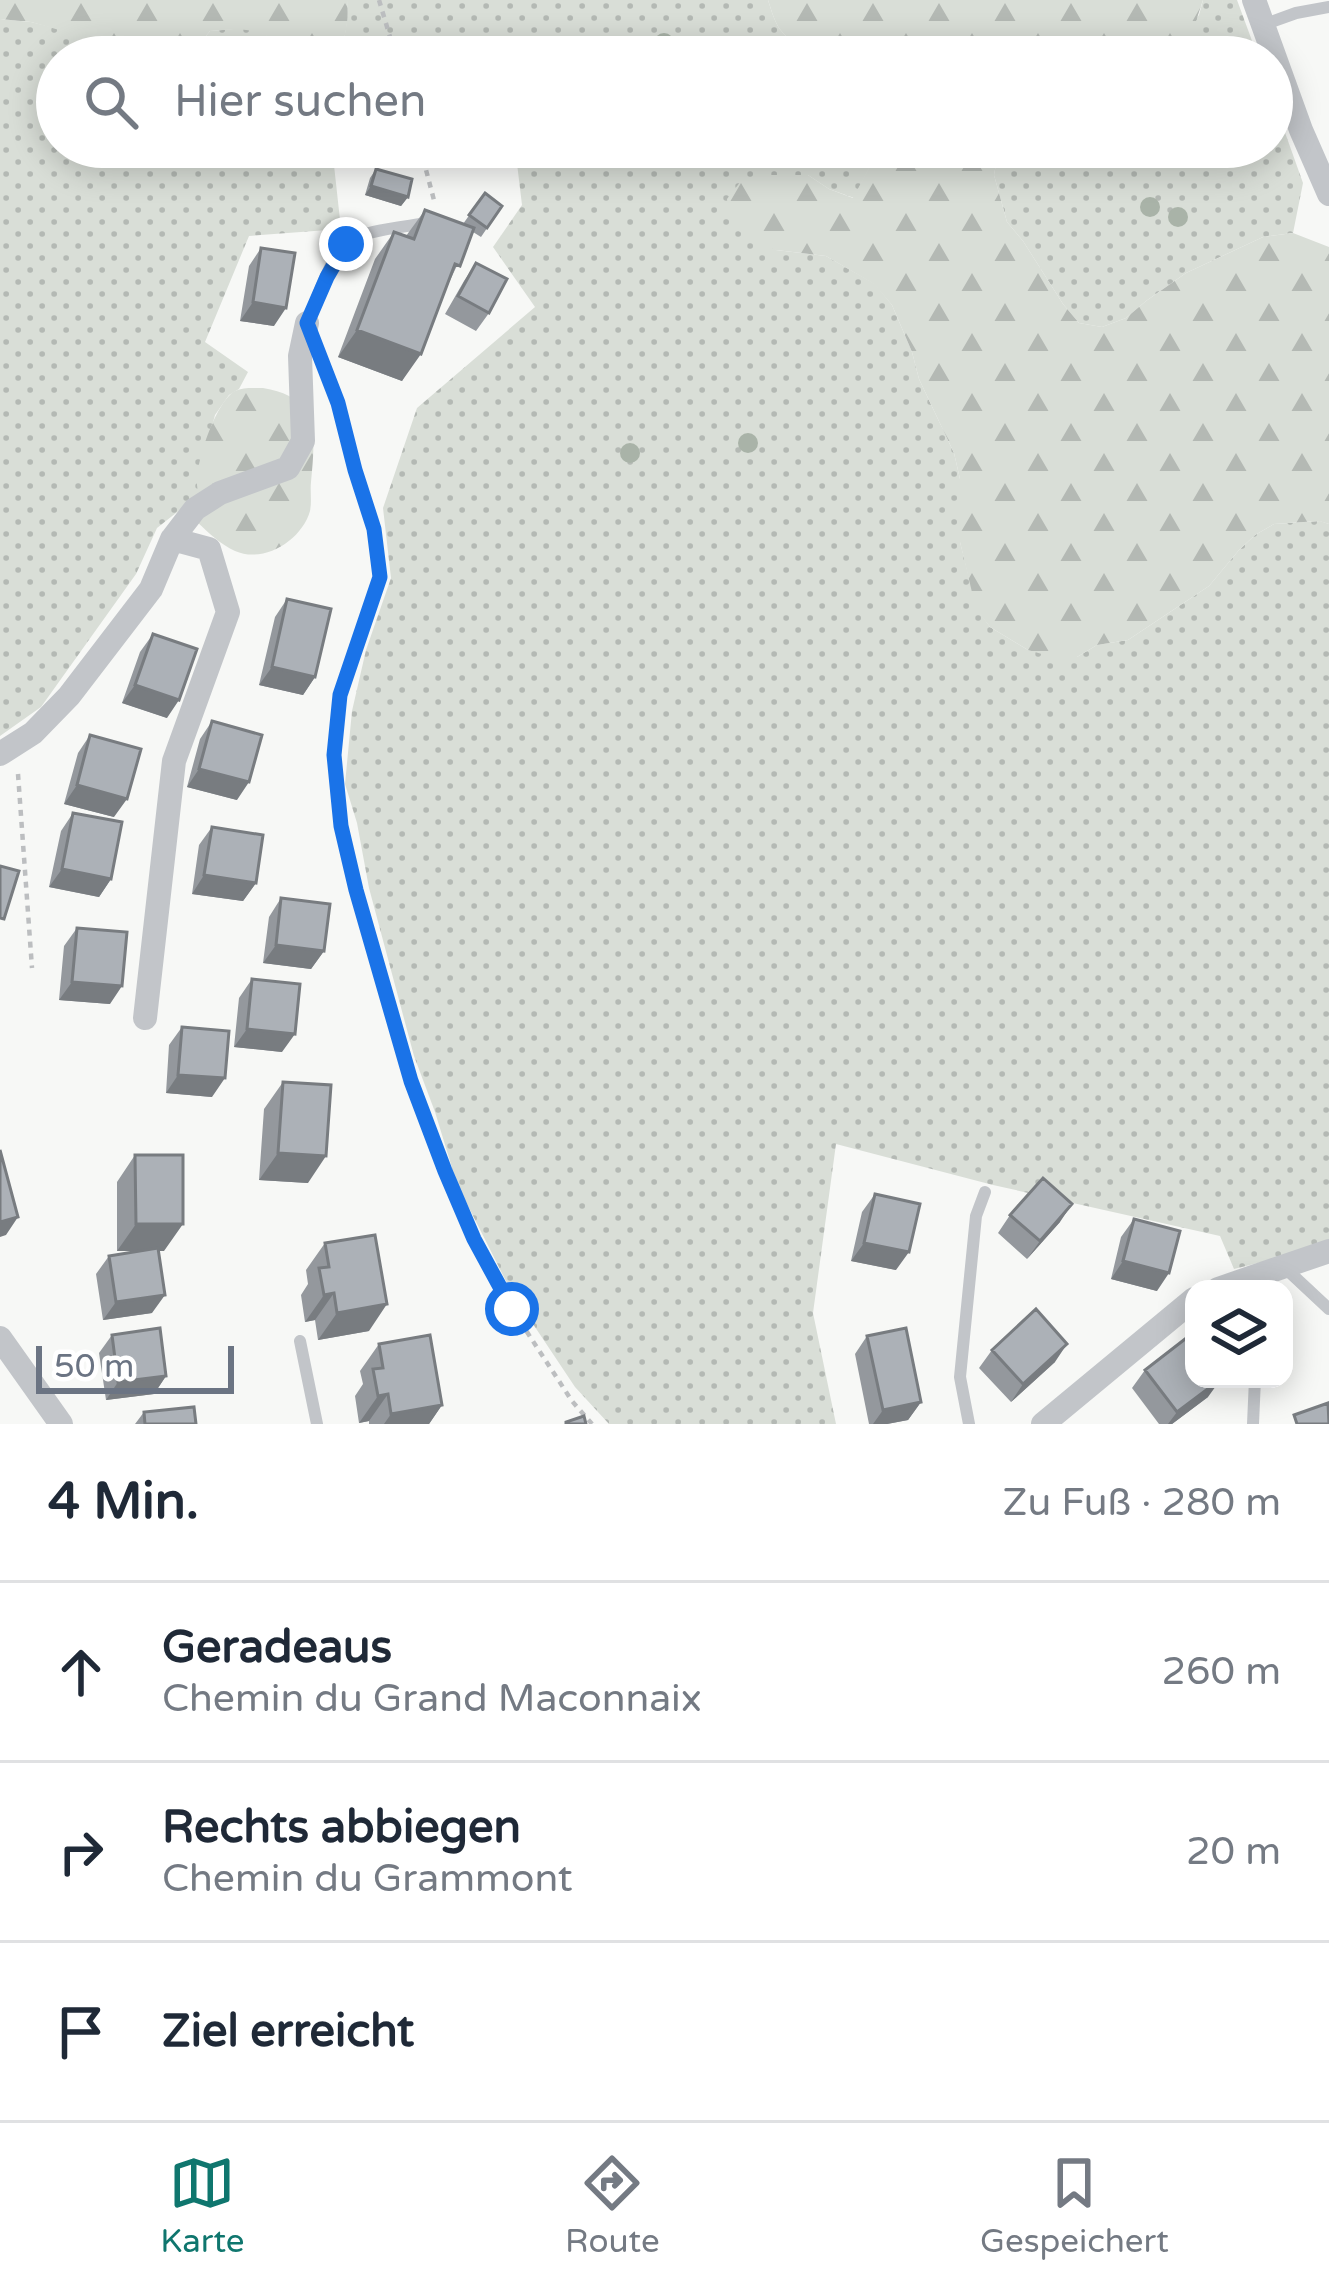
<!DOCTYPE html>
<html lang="de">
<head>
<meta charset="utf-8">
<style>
	body { margin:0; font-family:"Varela Round",sans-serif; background:#f2f2f3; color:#1f2937 }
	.controls { position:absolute; right:36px; bottom:36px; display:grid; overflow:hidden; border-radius:24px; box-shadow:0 6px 30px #0003 }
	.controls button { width:108px; height:108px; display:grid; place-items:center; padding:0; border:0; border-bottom:3px solid #e0e1e3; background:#fff; color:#1f2937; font:60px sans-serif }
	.scale { position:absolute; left:36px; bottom:30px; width:198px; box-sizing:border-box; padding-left:12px; border:6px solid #6b7483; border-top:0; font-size:33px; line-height:42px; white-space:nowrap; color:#6b7483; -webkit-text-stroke:9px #fff; paint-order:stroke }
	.stop { position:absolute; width:36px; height:36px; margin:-27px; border:9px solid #1a73e8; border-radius:50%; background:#fff }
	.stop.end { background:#1a73e8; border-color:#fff; box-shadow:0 3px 12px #0008 }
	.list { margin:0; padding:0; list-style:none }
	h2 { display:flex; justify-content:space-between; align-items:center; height:156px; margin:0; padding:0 48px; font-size:51px }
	h2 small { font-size:39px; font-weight:400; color:#747a83 }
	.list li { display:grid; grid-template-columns:78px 1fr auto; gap:36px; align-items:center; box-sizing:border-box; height:180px; padding:0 48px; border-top:3px solid #e0e1e3 }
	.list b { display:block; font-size:45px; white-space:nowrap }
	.list p { margin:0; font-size:39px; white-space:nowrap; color:#747a83 }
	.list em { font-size:39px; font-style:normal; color:#747a83 }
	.icon { flex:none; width:66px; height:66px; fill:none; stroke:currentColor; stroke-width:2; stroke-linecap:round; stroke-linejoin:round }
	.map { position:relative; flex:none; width:1329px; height:1424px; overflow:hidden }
	.search { position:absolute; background:#fff; box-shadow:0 6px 30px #0003; left:36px; right:36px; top:36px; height:132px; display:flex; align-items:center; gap:30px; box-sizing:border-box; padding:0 42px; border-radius:66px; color:#747a83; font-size:45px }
	.sheet { height:696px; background:#fff }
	nav { display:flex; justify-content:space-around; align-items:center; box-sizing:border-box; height:168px; border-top:3px solid #e0e1e3; background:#fff; font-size:33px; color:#747a83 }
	nav a { display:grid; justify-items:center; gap:6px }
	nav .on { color:#0f766e }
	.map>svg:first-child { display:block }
	.grass { fill:url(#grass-dots) }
	.forest { fill:url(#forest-firs) }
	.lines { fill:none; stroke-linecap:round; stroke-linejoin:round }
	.path { stroke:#bcbec0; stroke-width:4.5; stroke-dasharray:6 6; stroke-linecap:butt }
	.lane { stroke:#c2c5c9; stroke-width:12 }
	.street { stroke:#c2c5c9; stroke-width:24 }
	.tree { fill:#a9b3a8 }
	.wall { fill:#94989d }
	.shaded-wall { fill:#787c80 }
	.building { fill:#acb1b7; stroke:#787c80; stroke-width:3 }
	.route { stroke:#1a73e8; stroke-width:15 }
</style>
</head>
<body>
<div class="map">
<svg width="1329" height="1424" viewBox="0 0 1329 1424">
	<defs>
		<pattern id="grass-dots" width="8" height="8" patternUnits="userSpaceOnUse" patternTransform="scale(3)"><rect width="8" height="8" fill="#d9ded7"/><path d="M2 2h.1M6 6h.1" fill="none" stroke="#b4b9b4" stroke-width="1.8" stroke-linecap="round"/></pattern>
		<pattern id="forest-firs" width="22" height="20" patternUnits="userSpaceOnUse" patternTransform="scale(3)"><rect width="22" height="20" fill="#d9ded7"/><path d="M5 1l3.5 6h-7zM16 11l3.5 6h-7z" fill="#b4b9b4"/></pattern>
	</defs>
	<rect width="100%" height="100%" fill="#f7f8f6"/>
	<path class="grass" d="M347,0H768C771,9 774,20 779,28C803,62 858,47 893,44L897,57H337C346,38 348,21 347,0Z
		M1203,0H1237L1258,57H1159L1199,15Z
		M0,19L31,22L112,42L123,39L157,41L156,53L151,57H57V147H347L333,156L341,229L249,236L205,342L248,372L239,389L229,395L215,415L197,482L200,494L157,528L136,574L41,707L0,736Z
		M246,28C264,32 280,40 288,57H189L210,31Z
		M1272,96L1303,183L1293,233L1263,237L1186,273L1146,301L1126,318L1102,327L1079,323L1063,304L1023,241L1007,222L994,175L998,153L1006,147H1272Z
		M515,147H880L854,198L829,189L808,175H762L776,250L826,256L875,284L892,305L912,352L919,379L954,453L960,479V542L977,609L990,627L1028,650L1077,657L1097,645L1128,640L1209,586L1239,550L1255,535L1274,524L1320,521L1329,524V1245L1234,1269L1220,1236L993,1185L836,1144L813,1313L836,1424H609L575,1387L511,1291L457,1184L435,1112L414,1056L369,888L357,823L345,784L352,711L366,650L391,578L383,508L417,408L535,307L493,247L522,205Z"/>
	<path class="forest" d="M0,0H347C349,21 346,38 337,57H288C269,26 243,28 210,31L189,57H151L156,53L157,41L123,39L98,41L31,22L0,19Z
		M768,0H1203L1191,36L1159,57H897L892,44C857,47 803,62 779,28C774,20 771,9 768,0Z
		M880,147H1006L998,153L994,175L1007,222L1023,241L1063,304L1079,323L1102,327L1126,318L1146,301L1186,273L1263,237L1293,233L1329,247V524L1319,521L1274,524L1255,535L1239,550L1209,586L1128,640L1097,645L1077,657H1052L1028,650L990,627L976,609L960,542V479L954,453L919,379L912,352L892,305L874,284L826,256L776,250L755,243L731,225L727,199L741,181L762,175H808L829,189L853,198Z
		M263,388C321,397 315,437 311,482C310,492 312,501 310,511C302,540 264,564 235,551C220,544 209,533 197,522C199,506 199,501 197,485C195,464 216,401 235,391C243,387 254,388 263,388Z"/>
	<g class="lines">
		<path class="path" d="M379,0L396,57
			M420,147L435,204
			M327,373L374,529L379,577L340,696L334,755L341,826L356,890L411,1081L445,1171L474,1239L512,1309L572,1401L592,1424
			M18,774L32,968"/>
		<path class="lane" d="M1263,25L1296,13L1329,7
			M307,323C315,303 330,260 344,245C359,230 406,227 427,223
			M1283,1266L1329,1309
			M300,1341L317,1424
			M969,1424L960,1377L976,1216L985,1192
			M1253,1424L1255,1379"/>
		<path class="street" d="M1254,0L1301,130L1329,194
			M0,754L33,733L69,696L151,589L172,539L195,509L220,493L288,468L303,441L300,356L307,323
			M145,1018L174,761L228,612L209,549L172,539
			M1218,1289L1329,1251
			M0,1338L61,1424
			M1043,1424L1194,1299"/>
	</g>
	<g class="tree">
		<circle cx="664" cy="43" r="10"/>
		<circle cx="1150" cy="207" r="10"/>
		<circle cx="1178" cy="217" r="10"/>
		<circle cx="748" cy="443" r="10"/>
		<circle cx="630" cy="453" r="10"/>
	</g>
	<path class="wall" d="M376,169L408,197L401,206L365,195L370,178Z
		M485,193L502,206L481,237L473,232L402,381L338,357L375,259L394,232L406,236L425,210L463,224Z
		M261,248L274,326L240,321L249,266Z
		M476,263L489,313L476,331L445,314L464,281Z
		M287,599L315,677L303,695L259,685L275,617Z
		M153,634L167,718L122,703L140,652Z
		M212,721L237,800L187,787L200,739Z
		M90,735L114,817L64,804L78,753Z
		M73,813L111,879L99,897L49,887L61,831Z
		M212,827L256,883L243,901L192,894L199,845Z
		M281,898L324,951L311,969L263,963L269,917Z
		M77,928L110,1004L59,1000L64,946Z
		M252,979L282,1052L234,1047L239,998Z
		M182,1027L212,1097L166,1093L169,1045Z
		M283,1082L308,1183L259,1180L264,1109Z
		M135,1155L164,1251H158L152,1313L103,1320L96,1274L109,1256L141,1251H117V1182Z
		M875,1194L896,1270L851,1261L862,1212Z
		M1010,1215L1060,1222L1027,1259L998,1233Z
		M1134,1219L1157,1291L1111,1279L1121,1237Z
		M325,1243L369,1331L318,1340L315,1320L305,1322L301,1295L308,1284L306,1270Z
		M112,1335L166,1376L154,1394L106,1400L99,1353Z
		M867,1336L921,1402L908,1420L887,1424H869L855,1354Z
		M379,1344L442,1405L429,1424H369V1421L359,1423L355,1396L363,1384L360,1371Z
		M992,1350L1055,1362L1011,1402L979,1368Z
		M1145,1370L1208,1397L1172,1424H1159L1132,1388Z
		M144,1412L196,1424H135Z"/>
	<path class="shaded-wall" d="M371,186L408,197L401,206L365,195Z
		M253,302L286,308L274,326L240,321Z
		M357,330L421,354L402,381L338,357Z
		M272,667L315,677L303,695L259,685Z
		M135,685L179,700L167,718L122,703Z
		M199,769L249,782L237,800L187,787Z
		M77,785L127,799L114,817L64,804Z
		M62,869L111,879L99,897L49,887Z
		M204,875L256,883L243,901L192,894Z
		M276,945L324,951L311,969L263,963Z
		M72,982L122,986L110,1004L59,1000Z
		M247,1029L295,1034L282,1052L234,1047Z
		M178,1075L225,1078L212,1097L166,1093Z
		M278,1153L326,1156L308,1183L259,1180Z
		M1072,1204L1060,1222L1027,1259L1040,1241Z
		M18,1217L6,1235L0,1237V1222Z
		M136,1224H183L164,1251H117Z
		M864,1243L909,1252L896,1270L851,1261Z
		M1123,1261L1169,1273L1157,1291L1111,1279Z
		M334,1293L315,1320L305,1322L324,1295Z
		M165,1295L152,1313L103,1320L116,1302Z
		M387,1304L369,1331L318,1340L337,1313Z
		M1067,1344L1055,1362L1011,1402L1023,1384Z
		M166,1376L154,1394L106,1400L118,1382Z
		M1221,1379L1208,1397L1172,1424H1168L1177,1412Z
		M388,1394L369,1421L359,1423L378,1396Z
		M921,1402L908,1420L887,1424H873L883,1410Z
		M442,1405L429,1424H384L391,1414Z"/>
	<path class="building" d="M376,169L412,179L408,197L371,186Z
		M485,193L502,206L487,228L469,215Z
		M425,210L474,228L460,266L455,264L421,354L357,330L394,232L414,239Z
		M261,248L295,253L286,308L253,302Z
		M476,263L507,279L489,313L458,296Z
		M287,599L331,609L315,677L272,667Z
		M153,634L197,649L179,700L135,685Z
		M212,721L262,735L249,782L199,769Z
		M90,735L141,749L127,799L77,785Z
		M73,813L122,822L111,879L62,869Z
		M212,827L263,835L256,883L204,875Z
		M0,866L19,871L4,919L0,918Z
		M281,898L330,904L324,951L276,945Z
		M77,928L127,932L122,986L72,982Z
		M252,979L300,984L295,1034L247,1029Z
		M182,1027L229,1031L225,1078L178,1075Z
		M283,1082L331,1085L326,1156L278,1153Z
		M0,1150L18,1217L0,1222Z
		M135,1155H183V1224H136Z
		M1043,1178L1072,1204L1040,1241L1010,1215Z
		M875,1194L920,1204L909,1252L864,1243Z
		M1134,1219L1180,1231L1169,1273L1123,1261Z
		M375,1235L387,1304L337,1313L334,1293L324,1295L319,1268L329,1267L325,1243Z
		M158,1248L165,1295L116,1302L109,1256Z
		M1036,1309L1067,1344L1023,1384L992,1350Z
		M160,1328L166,1376L118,1382L112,1335Z
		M906,1328L921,1402L883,1410L867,1336Z
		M430,1335L442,1405L391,1414L388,1394L378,1396L373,1369L383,1368L379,1344Z
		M1189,1336L1194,1343V1379H1221L1177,1412L1145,1370Z
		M1328,1403L1329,1424H1297L1294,1415Z
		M194,1407L196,1424H145L144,1412Z
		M584,1416L586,1424H566V1422Z"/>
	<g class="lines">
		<path class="route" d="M346,244L327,277L307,323L338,403L355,470L374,529L380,577L340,695L334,755L341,826L356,890L411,1081L445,1171L474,1239L512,1309"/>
	</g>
</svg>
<div class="controls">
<button><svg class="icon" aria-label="layers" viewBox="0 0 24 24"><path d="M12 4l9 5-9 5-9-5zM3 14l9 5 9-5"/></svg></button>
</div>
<div class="scale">50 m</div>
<div class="stop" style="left:512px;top:1309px"></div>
<div class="stop end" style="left:346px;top:244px"></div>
<div class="search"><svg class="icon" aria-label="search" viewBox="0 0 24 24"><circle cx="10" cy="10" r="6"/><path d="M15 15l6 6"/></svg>Hier suchen</div>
</div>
<section class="sheet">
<h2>4 Min.<small>Zu Fuß · 280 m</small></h2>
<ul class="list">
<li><svg class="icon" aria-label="ahead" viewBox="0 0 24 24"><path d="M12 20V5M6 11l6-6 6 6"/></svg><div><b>Geradeaus</b><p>Chemin du Grand Maconnaix</p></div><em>260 m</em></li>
<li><svg class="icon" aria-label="right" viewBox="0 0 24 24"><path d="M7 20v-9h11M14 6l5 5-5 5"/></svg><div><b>Rechts abbiegen</b><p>Chemin du Grammont</p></div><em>20 m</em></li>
<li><svg class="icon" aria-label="arrive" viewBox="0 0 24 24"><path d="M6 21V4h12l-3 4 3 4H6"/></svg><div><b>Ziel erreicht</b></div></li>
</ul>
</section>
<nav>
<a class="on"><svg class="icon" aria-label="map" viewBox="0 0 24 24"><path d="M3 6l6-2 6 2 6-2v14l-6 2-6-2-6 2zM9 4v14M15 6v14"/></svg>Karte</a>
<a><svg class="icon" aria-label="directions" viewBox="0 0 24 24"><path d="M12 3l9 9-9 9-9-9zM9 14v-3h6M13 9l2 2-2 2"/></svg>Route</a>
<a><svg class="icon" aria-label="saved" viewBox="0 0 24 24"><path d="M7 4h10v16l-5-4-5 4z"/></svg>Gespeichert</a>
</nav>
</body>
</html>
